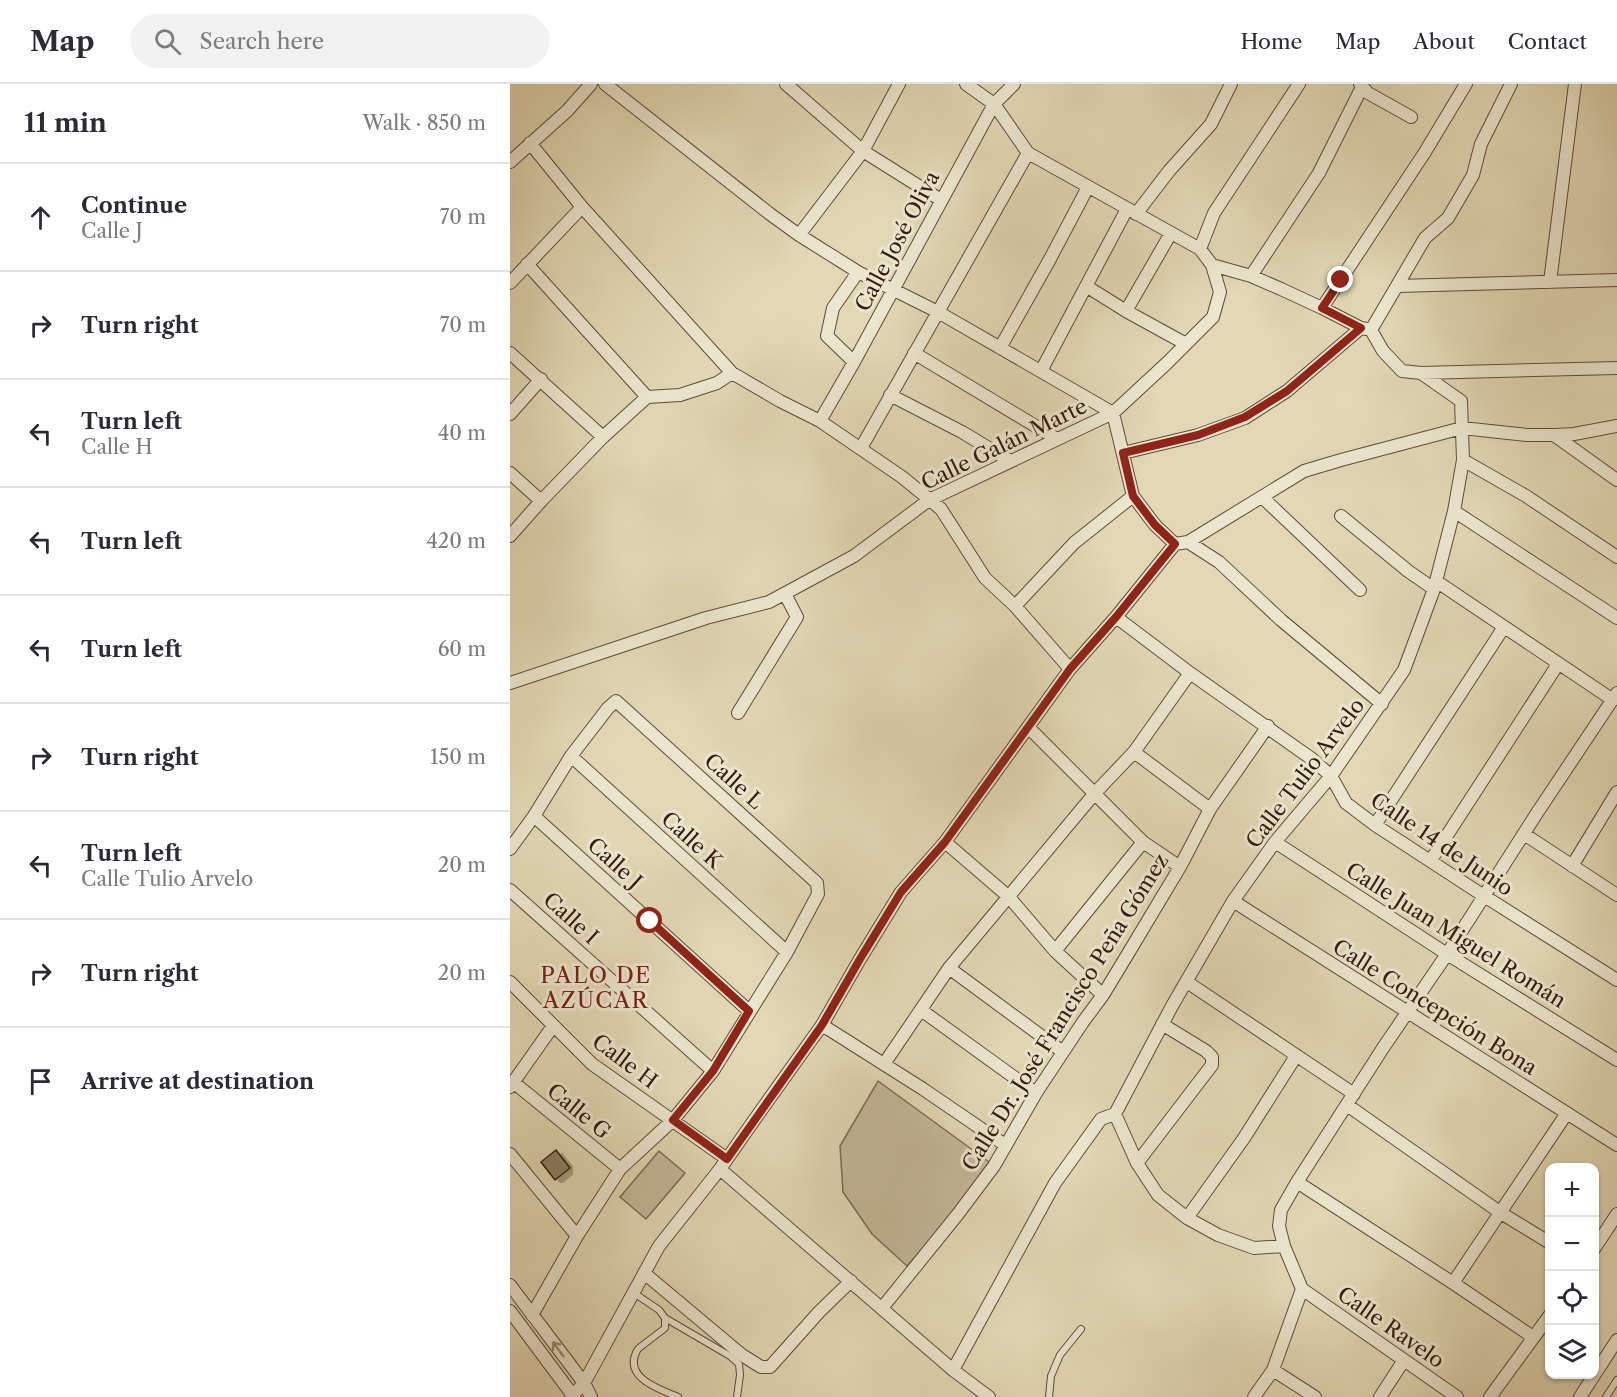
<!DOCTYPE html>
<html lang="en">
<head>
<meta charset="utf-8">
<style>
	body { margin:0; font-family:"Libre Caslon Text",serif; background:#f2f2f3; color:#2b2b33 }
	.controls { position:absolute; right:18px; bottom:18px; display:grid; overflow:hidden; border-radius:12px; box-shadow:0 2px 4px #0004 }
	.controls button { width:54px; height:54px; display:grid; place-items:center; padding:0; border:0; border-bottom:2px solid #e1e1e2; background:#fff; color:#2b2b33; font:30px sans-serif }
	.stop { position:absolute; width:18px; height:18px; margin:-14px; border:4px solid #8f2418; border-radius:50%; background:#fff }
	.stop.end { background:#8f2418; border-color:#fff; box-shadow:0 2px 6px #0008 }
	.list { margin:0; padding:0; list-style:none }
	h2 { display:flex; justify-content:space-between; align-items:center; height:78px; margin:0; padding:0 24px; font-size:26px }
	h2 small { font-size:20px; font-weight:400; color:#7c7c81 }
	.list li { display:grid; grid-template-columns:39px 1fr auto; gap:18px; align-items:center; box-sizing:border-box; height:108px; padding:0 24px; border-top:2px solid #e1e1e2 }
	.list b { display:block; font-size:22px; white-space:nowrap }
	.list p { margin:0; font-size:20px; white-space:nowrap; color:#7c7c81 }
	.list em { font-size:20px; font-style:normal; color:#7c7c81 }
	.icon { flex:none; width:33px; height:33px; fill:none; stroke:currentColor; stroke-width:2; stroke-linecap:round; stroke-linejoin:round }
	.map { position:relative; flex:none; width:1107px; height:1313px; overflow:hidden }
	header { display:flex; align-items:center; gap:36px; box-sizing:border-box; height:84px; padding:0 30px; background:#fff; border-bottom:2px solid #e1e1e2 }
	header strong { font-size:28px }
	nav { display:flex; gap:33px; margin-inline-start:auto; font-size:21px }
	.search { width:420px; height:54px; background:#f2f2f3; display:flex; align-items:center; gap:15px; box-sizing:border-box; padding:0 21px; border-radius:33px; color:#7c7c81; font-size:22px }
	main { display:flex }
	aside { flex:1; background:#fff }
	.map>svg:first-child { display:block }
	.green { fill:#c4b899; stroke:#7c6a54; stroke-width:1.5 }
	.building { fill:#8e7e66; stroke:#341c10; stroke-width:1.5; filter:url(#shadow) }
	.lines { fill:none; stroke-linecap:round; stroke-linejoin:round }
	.lane-casing { stroke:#604b39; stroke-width:8 }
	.street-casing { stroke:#604b39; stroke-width:14 }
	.lane { stroke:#ece6cf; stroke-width:6 }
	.street { stroke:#ece6cf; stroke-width:12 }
	.oneway { stroke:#998b79 }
	.route { stroke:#8f2418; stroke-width:8 }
	.labels { text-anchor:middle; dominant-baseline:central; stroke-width:6; stroke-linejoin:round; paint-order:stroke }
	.street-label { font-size:21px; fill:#341c10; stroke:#ece6cf }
	.neighbourhood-label { font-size:22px; letter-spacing:1.5px; fill:#7a1f14; stroke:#ece6cf }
</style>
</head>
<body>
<header>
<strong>Map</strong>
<div class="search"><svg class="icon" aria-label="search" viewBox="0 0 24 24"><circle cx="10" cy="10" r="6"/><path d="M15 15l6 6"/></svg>Search here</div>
<nav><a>Home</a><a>Map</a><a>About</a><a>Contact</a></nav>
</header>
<main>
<aside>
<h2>11 min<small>Walk · 850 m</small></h2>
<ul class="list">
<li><svg class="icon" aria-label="ahead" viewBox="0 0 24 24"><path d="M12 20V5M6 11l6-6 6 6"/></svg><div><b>Continue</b><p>Calle J</p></div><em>70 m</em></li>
<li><svg class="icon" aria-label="right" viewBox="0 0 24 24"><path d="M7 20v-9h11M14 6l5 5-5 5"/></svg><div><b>Turn right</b></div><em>70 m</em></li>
<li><svg class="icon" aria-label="left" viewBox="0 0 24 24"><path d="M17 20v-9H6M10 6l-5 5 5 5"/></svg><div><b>Turn left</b><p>Calle H</p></div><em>40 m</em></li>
<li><svg class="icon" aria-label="left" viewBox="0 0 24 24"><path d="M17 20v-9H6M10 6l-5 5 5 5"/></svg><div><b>Turn left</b></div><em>420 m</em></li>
<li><svg class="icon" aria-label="left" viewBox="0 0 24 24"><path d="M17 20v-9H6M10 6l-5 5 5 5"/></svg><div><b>Turn left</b></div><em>60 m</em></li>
<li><svg class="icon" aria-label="right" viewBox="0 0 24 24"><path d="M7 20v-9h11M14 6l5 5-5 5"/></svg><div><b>Turn right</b></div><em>150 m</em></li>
<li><svg class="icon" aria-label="left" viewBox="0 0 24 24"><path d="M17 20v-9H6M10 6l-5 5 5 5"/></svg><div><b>Turn left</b><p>Calle Tulio Arvelo</p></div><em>20 m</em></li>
<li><svg class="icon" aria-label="right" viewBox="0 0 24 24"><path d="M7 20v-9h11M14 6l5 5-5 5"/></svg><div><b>Turn right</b></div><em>20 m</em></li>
<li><svg class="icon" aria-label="arrive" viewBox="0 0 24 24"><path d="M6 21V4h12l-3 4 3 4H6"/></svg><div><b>Arrive at destination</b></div></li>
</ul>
</aside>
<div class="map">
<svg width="1107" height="1313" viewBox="0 0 1107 1313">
	<defs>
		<filter id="shadow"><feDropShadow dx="6" dy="3.5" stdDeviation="0" flood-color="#0004"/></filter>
	</defs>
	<rect width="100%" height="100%" fill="#e2d8b5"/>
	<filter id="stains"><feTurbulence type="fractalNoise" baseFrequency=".00333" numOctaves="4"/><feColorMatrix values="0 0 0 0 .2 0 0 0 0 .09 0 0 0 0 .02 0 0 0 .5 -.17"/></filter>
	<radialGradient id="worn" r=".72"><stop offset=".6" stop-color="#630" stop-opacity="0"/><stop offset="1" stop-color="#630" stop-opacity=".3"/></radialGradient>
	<path class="green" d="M368,997L486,1083L397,1182L362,1150L333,1108L330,1062Z
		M149,1067L175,1089L136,1135L110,1113Z"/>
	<path class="building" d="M46,1066L60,1084L45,1096L31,1078Z"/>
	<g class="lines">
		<g class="lane-casing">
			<path id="lane" d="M124,1209L149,1226L155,1234V1244C149,1249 131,1262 128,1265C111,1293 149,1305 168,1313
				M155,1234L220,1272L229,1280L230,1291L227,1313
				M539,1313L541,1292L550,1271L571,1245
				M1096,1313L1107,1296"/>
		</g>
		<g class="street-casing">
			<path id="street" d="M95,0L260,130L289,151L348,188L428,228L603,329L623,412L645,441L665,460L678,458L709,478L771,536L872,620
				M276,0L353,67L431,116
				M456,0L484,20L518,69L690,165
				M850,0L858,9L901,33
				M20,59L72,123L222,289L270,317L310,337L392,393L431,425L475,494L505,522L560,585
				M0,78L57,27L81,0
				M626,130L659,87L701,40L721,0
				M289,151L353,67L389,0
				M17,180L137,313
				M702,181L741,192L771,205L812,224L851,244L857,245
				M741,192L809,89L852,3
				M1040,198L1065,0
				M0,199L72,123
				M576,202L616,227L676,260
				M887,202L1107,196
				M812,224L915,68L956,0
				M616,227L661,149
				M861,246L915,154L938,134L963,91L971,60L1001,0
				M861,246L873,267L892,287L911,289L1107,284
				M490,264L540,175L578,103
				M0,269L93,353
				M404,269L547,355
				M344,278L317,252L323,224L348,188
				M531,287L617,125
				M380,311L452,348L500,377
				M0,330L31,295
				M310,337L344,278L484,20L504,0
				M1044,351L1107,396
				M351,364L518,69
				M613,369L688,351L735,334L777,307L851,244
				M953,376L1016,412L1107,473
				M0,389L31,417
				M752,413L850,506
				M944,427L1107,534
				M831,432L898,487L924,505
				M0,452L31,417L93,353L137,313L170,311L207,299L222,289
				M678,458L794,387L831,376L952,344L1017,351H1044L1064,350L1107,342
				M926,497L1103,616
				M505,522L564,459L623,412
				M606,533L680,589L802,675L821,692L836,719L865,741L974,812L1107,896
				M0,599L196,534L259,518L344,472L419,416L603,329L657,279L703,233L710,208L702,181L690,165L704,129L789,0
				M228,629L287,533L275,510
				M518,643L633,758L670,783
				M624,668L700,725
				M61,672L277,868
				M24,732L239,927
				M865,741L994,543
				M1014,750L1107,811
				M435,758L499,813L545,867L593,911
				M765,758L937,870L1107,976
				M0,765L24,732L61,672L98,624L106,617L307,799L308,810L277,868L203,987L163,1036L110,1085L67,1152L22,1231
				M921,776L1048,580
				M1062,782L1107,708
				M0,806L203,987
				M723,817L1107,1061
				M545,867L633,758
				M439,884L553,968
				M0,898L82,980L217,1075
				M677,898L844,1010
				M411,926L526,1009
				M312,941L413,1005L495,1061
				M374,980L439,884L585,709L624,668L680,589
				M3,998L110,1085
				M0,1003L43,942
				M837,1021L991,1129L1040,1159
				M605,1030L662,922L723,817L765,758L821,692L894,586L924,505L944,427L953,376L951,317L911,289
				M605,1030L627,1079L648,1111L677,1134L708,1151L744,1164L774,1162
				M0,1070L67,1152
				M627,1079L702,981V973L696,967L652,940
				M210,1085L443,1286L479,1313
				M787,1098L943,1199L1023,1253
				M677,1134L734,1054L786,972
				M1084,1165L1107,1130
				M134,1189L232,1271L251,1283H260L309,1228L341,1197
				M943,1199L1057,1029
				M0,1201L74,1299L81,1313
				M792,1205L947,1313
				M372,1224L448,1130L484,1082L526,1009L573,938L593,911L613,878L670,783L700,725L758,642
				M0,1227L64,1313
				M443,1286L545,1099L591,1035L605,1030
				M763,1286L805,1313
				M63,1311L74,1299L149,1162L210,1085L252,1025L312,941L350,875L391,808L435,758L560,585L606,533L665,460
				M744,1313L763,1286L792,1205L774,1162L769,1142L771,1126L787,1098L873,964L937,870L1027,729L1107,609
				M870,1313L894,1276
				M980,1313L1040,1231
				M1070,1313L1107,1256"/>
		</g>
		<use href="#lane" class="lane"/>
		<use href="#street" class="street"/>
	</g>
	<defs><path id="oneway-shaft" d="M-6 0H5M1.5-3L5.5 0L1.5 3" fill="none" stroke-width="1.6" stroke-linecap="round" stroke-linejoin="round" transform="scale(1.5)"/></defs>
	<use class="oneway" href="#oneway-shaft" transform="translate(48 1265) rotate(-127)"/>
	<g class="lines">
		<path class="route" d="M140,837L239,927L203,987L163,1036L217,1075L312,941L350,875L391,808L435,758L560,585L606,533L665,460L645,441L623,412L613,369L688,351L735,333L777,307L851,244L812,224L831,196"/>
	</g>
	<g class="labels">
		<g class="street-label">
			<text transform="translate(387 157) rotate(-62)">Calle José Oliva</text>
			<text transform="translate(494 360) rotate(-26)">Calle Galán Marte</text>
			<text transform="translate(795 689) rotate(-53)">Calle Tulio Arvelo</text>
			<text transform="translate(224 697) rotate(42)">Calle L</text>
			<text transform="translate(182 756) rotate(42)">Calle K</text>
			<text transform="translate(932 760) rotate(34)">Calle 14 de Junio</text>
			<text transform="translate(105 779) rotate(42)">Calle J</text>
			<text transform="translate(61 834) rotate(42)">Calle I</text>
			<text transform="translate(946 851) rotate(32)">Calle Juan Miguel Román</text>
			<text transform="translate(925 923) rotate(32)">Calle Concepción Bona</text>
			<text transform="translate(555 928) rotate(-58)">Calle Dr. José Francisco Peña Gómez</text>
			<text transform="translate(115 977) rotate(37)">Calle H</text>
			<text transform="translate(69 1027) rotate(39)">Calle G</text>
			<text transform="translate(881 1243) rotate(35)">Calle Ravelo</text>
		</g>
		<g class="neighbourhood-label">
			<text x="86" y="891">PALO DE<tspan x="86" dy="25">AZÚCAR</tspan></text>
		</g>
	</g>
	<rect width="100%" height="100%" filter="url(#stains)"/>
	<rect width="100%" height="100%" fill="url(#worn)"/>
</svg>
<div class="controls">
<button>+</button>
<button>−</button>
<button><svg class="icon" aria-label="locate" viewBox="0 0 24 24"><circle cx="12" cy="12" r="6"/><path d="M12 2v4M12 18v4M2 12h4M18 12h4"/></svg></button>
<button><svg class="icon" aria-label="layers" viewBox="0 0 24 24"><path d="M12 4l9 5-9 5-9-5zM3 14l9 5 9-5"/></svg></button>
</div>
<div class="stop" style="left:140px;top:837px"></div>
<div class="stop end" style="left:831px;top:196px"></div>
</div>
</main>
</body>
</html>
